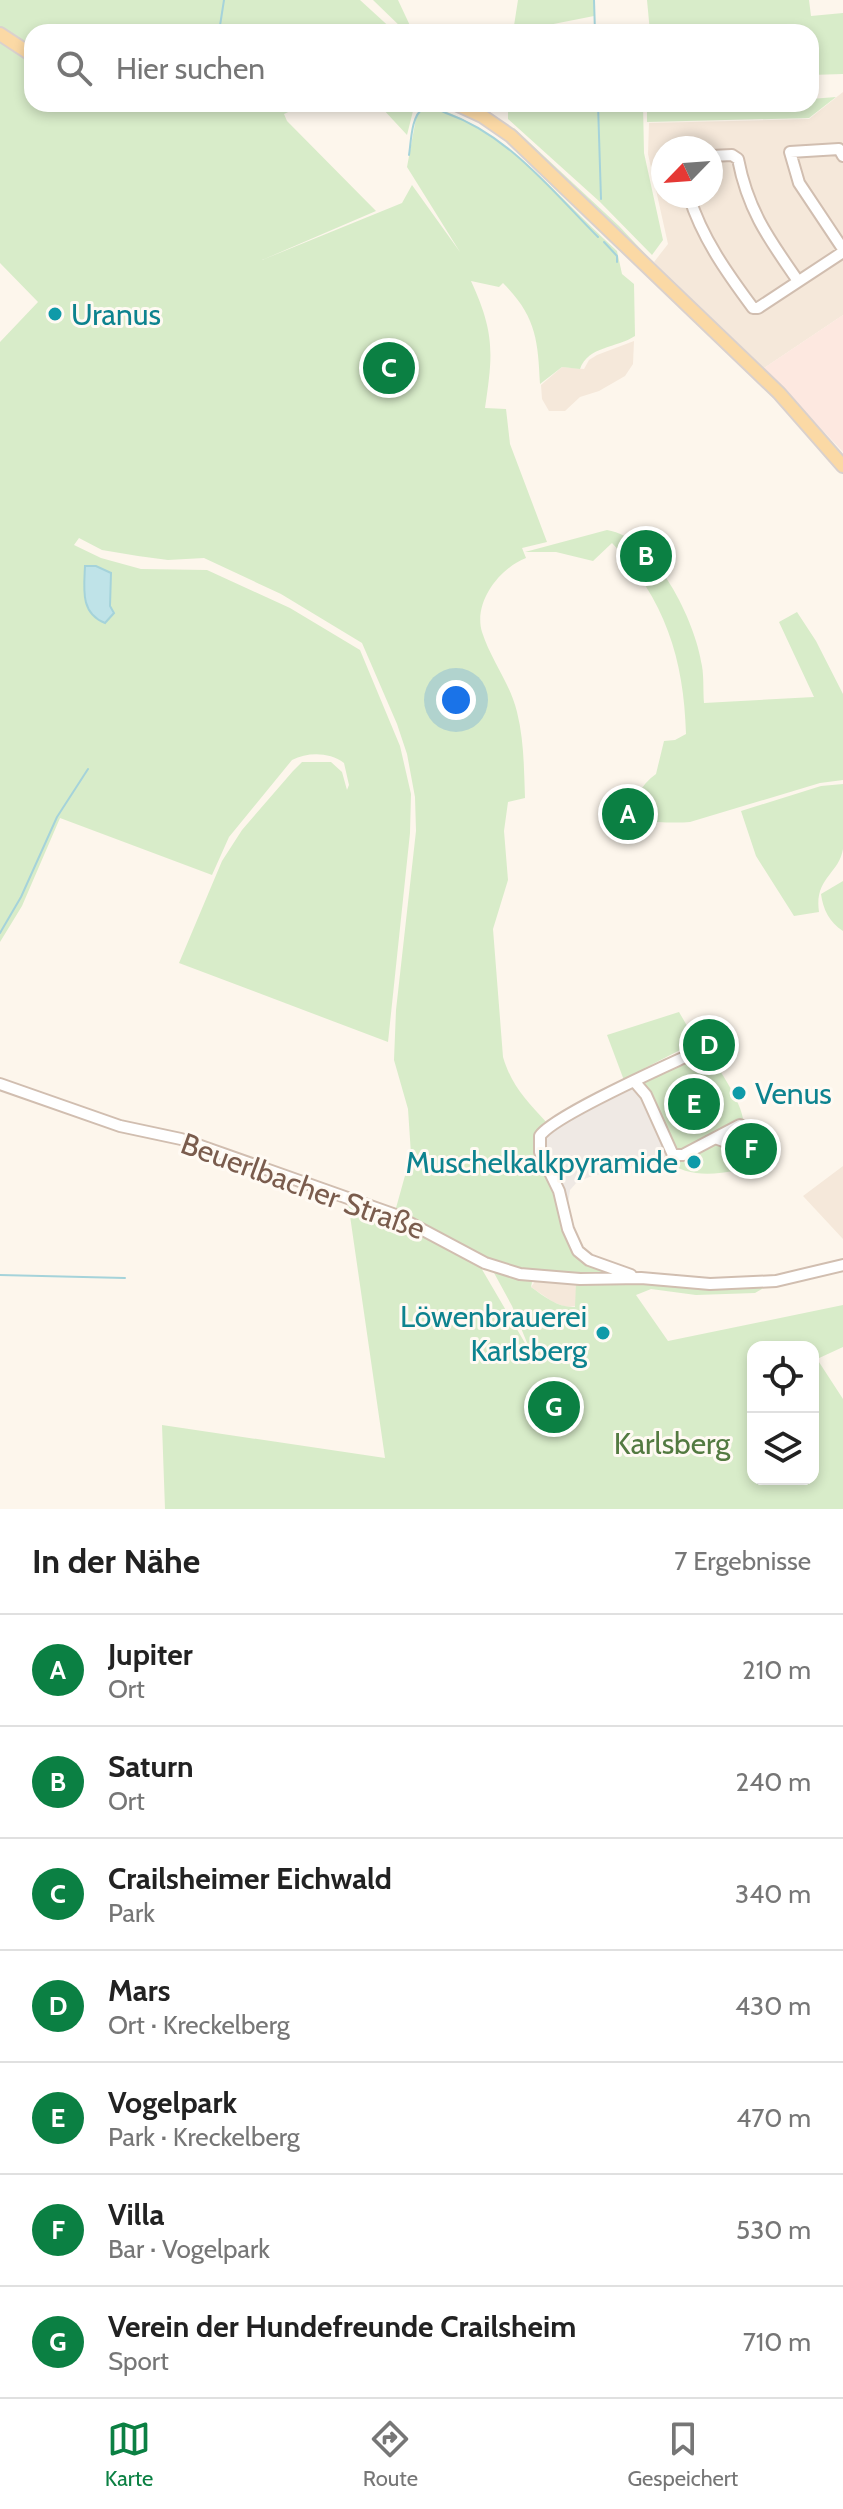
<!DOCTYPE html>
<html lang="de">
<head>
<meta charset="utf-8">
<style>
	body { margin:0; font-family:Cabin,sans-serif; background:#f2f2f2; color:#222 }
	.controls { position:absolute; right:24px; bottom:24px; display:grid; overflow:hidden; border-radius:16px; box-shadow:0 4px 12px #0003 }
	.controls button { width:72px; height:72px; display:grid; place-items:center; padding:0; border:0; border-bottom:2px solid #e0e0e0; background:#fff; color:#222; font:40px sans-serif }
	.compass { position:absolute; left:651px; top:136px; width:72px; height:72px; border-radius:50%; background:#fff; box-shadow:0 4px 12px #0003; rotate:245deg }
	.you { position:absolute; left:456px; top:700px; width:28px; height:28px; margin:-20px; border:6px solid #fff; border-radius:50%; background:#1a73e8; box-shadow:0 0 0 12px #1a73e833 }
	.badge { display:grid; place-items:center; width:52px; height:52px; border-radius:50%; background:#0b8043; color:#fff; font-size:26px; font-weight:700 }
	.pin { position:absolute; translate:-50% -50%; border:4px solid #fff; box-shadow:0 2px 8px #0006 }
	.list { margin:0; padding:0; list-style:none }
	h2 { display:flex; justify-content:space-between; align-items:center; height:104px; margin:0; padding:0 32px; font-size:34px }
	h2 small { font-size:26px; font-weight:400; color:#767676 }
	.list li { display:grid; grid-template-columns:52px 1fr auto; gap:24px; align-items:center; box-sizing:border-box; height:112px; padding:0 32px; border-top:2px solid #e0e0e0 }
	.list b { display:block; font-size:30px; white-space:nowrap }
	.list p { margin:0; font-size:26px; white-space:nowrap; color:#767676 }
	.list em { font-size:26px; font-style:normal; color:#767676 }
	.icon { flex:none; width:44px; height:44px; fill:none; stroke:currentColor; stroke-width:2; stroke-linecap:round; stroke-linejoin:round }
	.map { position:relative; flex:none; width:843px; height:1509px; overflow:hidden }
	.search { position:absolute; background:#fff; box-shadow:0 4px 12px #0003; left:24px; right:24px; top:24px; height:88px; display:flex; align-items:center; gap:20px; box-sizing:border-box; padding:0 28px; border-radius:24px; color:#767676; font-size:30px }
	.sheet { height:888px; background:#fff }
	nav { display:flex; justify-content:space-around; align-items:center; box-sizing:border-box; height:112px; border-top:2px solid #e0e0e0; background:#fff; font-size:22px; color:#767676 }
	nav a { display:grid; justify-items:center; gap:4px }
	nav .on { color:#0b8043 }
	.map>svg:first-child { display:block }
	.residential { fill:#f5e8da; fill-rule:evenodd }
	.commercial { fill:#fde8e0 }
	.industrial { fill:#efe9e4 }
	.green { fill:#d8ecc9; fill-rule:evenodd }
	.water { fill:#bfe3e8; stroke:#a5d3da; stroke-width:2 }
	.lines { fill:none; stroke-linecap:round; stroke-linejoin:round }
	.stream { stroke:#a5d3da; stroke-width:2 }
	.minor-casing { stroke:#d1beb0; stroke-width:14 }
	.major-casing { stroke:#dad1cd; stroke-width:16 }
	.minor { stroke:#fff; stroke-width:10 }
	.major { stroke:#fbd9a5; stroke-width:12 }
	.culture-dot { fill:#0f9aa8; stroke:#fffaf3; stroke-width:3 }
	.labels { text-anchor:middle; dominant-baseline:central; stroke-width:6; stroke-linejoin:round; paint-order:stroke }
	.culture-label { font-size:30px; fill:#0d838f; stroke:#fffaf3; text-anchor:start }
	.street-label { font-size:30px; fill:#7a5c4d; stroke:#fffaf3 }
	.park-label { font-size:30px; fill:#537a41; stroke:#fffaf3 }
</style>
</head>
<body>
<div class="map">
<svg width="843" height="1509" viewBox="0 0 843 1509">
	<rect width="100%" height="100%" fill="#fdf6ec"/>
	<path class="residential" d="M843,92V315L764,368L654,262L668,244L648,154L649,123L809,119ZM663,148H711V196H663Z
		M634,341L633,364L625,376L599,391L580,397L565,411H549L542,399L541,385L562,367L584,369L589,360L597,355Z
		M843,1166V1239L803,1196Z
		M536,1280L576,1282V1306L566,1307L553,1302L531,1287Z"/>
	<path class="commercial" d="M843,315V452L764,368Z"/>
	<path class="industrial" d="M635,1083L672,1157L592,1176L577,1182L570,1190L567,1211L540,1144L551,1128Z"/>
	<path class="green" d="M0,0H360L395,32H32V104H305L284,114L287,121L376,211L262,260L402,203L412,185L460,252L407,167L417,113L430,106C509,130 558,198 617,251L622,274L634,284L635,336C617,348 588,346 580,369L562,367L540,384C538,340 536,316 503,283L499,287L471,281C495,333 493,354 485,408L506,409L510,444L547,542L522,548L526,558C500,568 473,602 482,632C491,660 510,683 517,712C524,740 524,769 525,798L508,802L504,831L508,880L493,929L503,1057C512,1087 527,1101 548,1124L539,1130L534,1143L538,1160L558,1203L575,1254L641,1278L776,1281L755,1293L696,1295L651,1289L636,1295L668,1341L843,1305V1347L817,1359L843,1399V1509H165L162,1425L385,1458L348,1202L402,1220L480,1266L532,1355L512,1306L493,1271L506,1275L510,1270L490,1263L399,1213L396,1208L411,1154L408,1109L394,1060L396,1010L416,831L415,797L407,754L397,724L362,643L281,594L204,558L168,560L138,556L102,550L79,538L74,545L101,558L141,569L207,570L290,608L360,650L400,746L411,794L410,833L388,1042L179,963L222,861L242,830L293,771L302,762H331L342,772L347,790L349,785L344,763C329,752 308,752 292,760L229,837L212,875L60,818L22,906L0,942V342L38,302L0,263ZM536,1280L576,1283L575,1307C558,1308 545,1297 531,1287L532,1282ZM753,1347H813V1479H753Z
		M373,0H398L413,32H406Z
		M518,0H594V16L513,32Z
		M647,0H809L811,16L843,13V74L811,75V32H650Z
		M836,97L809,118L647,122V109L733,104H811V99Z
		M370,104H420L413,111L407,135L382,108Z
		M508,104H643L644,153L663,240L652,255L600,202L508,119Z
		M514,128L619,226L650,259L648,261L510,130Z
		M607,530C655,537 696,622 702,666C704,678 703,691 704,703L814,697L779,622L797,612L816,641L843,694V780L820,783L690,822C668,824 647,820 625,822C631,805 641,784 656,774L664,741L675,740L686,734C684,659 665,599 612,543L593,561L556,552H525Z
		M843,784C843,805 843,829 843,849C839,874 814,878 819,912L794,916L756,856L741,811L821,786Z
		M843,881V931C829,922 823,909 821,894Z
		M679,1012L697,1043L686,1054L682,1049L645,1068L647,1072L625,1083L607,1035Z
		M703,1050C715,1059 745,1108 743,1122L752,1121L769,1162C737,1171 693,1184 666,1160L673,1158L637,1082Z"/>
	<path class="water" d="M85,566H96L111,573L110,606L114,613L105,623C80,613 84,589 85,566Z"/>
	<g class="lines">
		<path class="stream" d="M594,0L595,32
			M219,32L224,0
			M598,104L601,199
			M409,155C411,144 411,115 423,109C429,105 440,110 446,113C509,135 553,192 598,237
			M604,242L617,256V262
			M0,933L21,897L57,817L88,769
			M0,1275L125,1278"/>
		<g class="minor-casing">
			<path id="minor" d="M711,156L732,155L738,159C748,211 769,239 798,281
				M843,156L839,149L790,152L799,183L843,249
				M689,196C702,238 727,273 753,308H758L843,252
				M634,1081L646,1095L673,1155H683L738,1126L740,1125L746,1128L751,1141L740,1147L715,1138
				M0,1084L120,1126L181,1139L393,1214L485,1263L520,1274L580,1279L641,1278L710,1284L776,1281L843,1265
				M631,1275L589,1260L578,1251L568,1229L559,1191L540,1152V1136C552,1117 659,1069 685,1057"/>
		</g>
		<g class="major-casing">
			<path id="major" d="M0,34L32,55
				M456,104L482,116L511,136L779,393L843,466"/>
		</g>
		<use href="#minor" class="minor"/>
		<use href="#major" class="major"/>
	</g>
	<g class="culture-dot">
		<circle cx="55" cy="314" r="8"/>
		<circle cx="739" cy="1093" r="8"/>
		<circle cx="694" cy="1162" r="8"/>
		<circle cx="603" cy="1333" r="8"/>
	</g>
	<g class="labels">
		<g class="culture-label">
			<text x="71" y="314">Uranus</text>
			<text x="755" y="1093">Venus</text>
			<text x="678" y="1162" text-anchor="end">Muschelkalkpyramide</text>
			<text x="587" y="1316" text-anchor="end">Löwenbrauerei<tspan x="587" dy="34">Karlsberg</tspan></text>
		</g>
		<g class="street-label">
			<text transform="translate(303 1186) rotate(20)">Beuerlbacher Straße</text>
		</g>
		<g class="park-label">
			<text x="672" y="1443">Karlsberg</text>
		</g>
	</g>
</svg>
<div class="controls">
<button><svg class="icon" aria-label="locate" viewBox="0 0 24 24"><circle cx="12" cy="12" r="6"/><path d="M12 2v4M12 18v4M2 12h4M18 12h4"/></svg></button>
<button><svg class="icon" aria-label="layers" viewBox="0 0 24 24"><path d="M12 4l9 5-9 5-9-5zM3 14l9 5 9-5"/></svg></button>
</div>
<svg class="compass" viewBox="-18 -18 36 36"><path d="M0-13l5 13h-10z" fill="#e53935"/><path d="M0 13l5-13h-10z" fill="#767676"/></svg>
<div class="you"></div>
<div class="pin badge" style="left:628px;top:814px">A</div>
<div class="pin badge" style="left:646px;top:556px">B</div>
<div class="pin badge" style="left:389px;top:368px">C</div>
<div class="pin badge" style="left:709px;top:1045px">D</div>
<div class="pin badge" style="left:694px;top:1104px">E</div>
<div class="pin badge" style="left:751px;top:1149px">F</div>
<div class="pin badge" style="left:554px;top:1407px">G</div>
<div class="search"><svg class="icon" aria-label="search" viewBox="0 0 24 24"><circle cx="10" cy="10" r="6"/><path d="M15 15l6 6"/></svg>Hier suchen</div>
</div>
<section class="sheet">
<h2>In der Nähe<small>7 Ergebnisse</small></h2>
<ul class="list">
<li><span class="badge">A</span><div><b>Jupiter</b><p>Ort</p></div><em>210 m</em></li>
<li><span class="badge">B</span><div><b>Saturn</b><p>Ort</p></div><em>240 m</em></li>
<li><span class="badge">C</span><div><b>Crailsheimer Eichwald</b><p>Park</p></div><em>340 m</em></li>
<li><span class="badge">D</span><div><b>Mars</b><p>Ort · Kreckelberg</p></div><em>430 m</em></li>
<li><span class="badge">E</span><div><b>Vogelpark</b><p>Park · Kreckelberg</p></div><em>470 m</em></li>
<li><span class="badge">F</span><div><b>Villa</b><p>Bar · Vogelpark</p></div><em>530 m</em></li>
<li><span class="badge">G</span><div><b>Verein der Hundefreunde Crailsheim</b><p>Sport</p></div><em>710 m</em></li>
</ul>
</section>
<nav>
<a class="on"><svg class="icon" aria-label="map" viewBox="0 0 24 24"><path d="M3 6l6-2 6 2 6-2v14l-6 2-6-2-6 2zM9 4v14M15 6v14"/></svg>Karte</a>
<a><svg class="icon" aria-label="directions" viewBox="0 0 24 24"><path d="M12 3l9 9-9 9-9-9zM9 14v-3h6M13 9l2 2-2 2"/></svg>Route</a>
<a><svg class="icon" aria-label="saved" viewBox="0 0 24 24"><path d="M7 4h10v16l-5-4-5 4z"/></svg>Gespeichert</a>
</nav>
</body>
</html>
